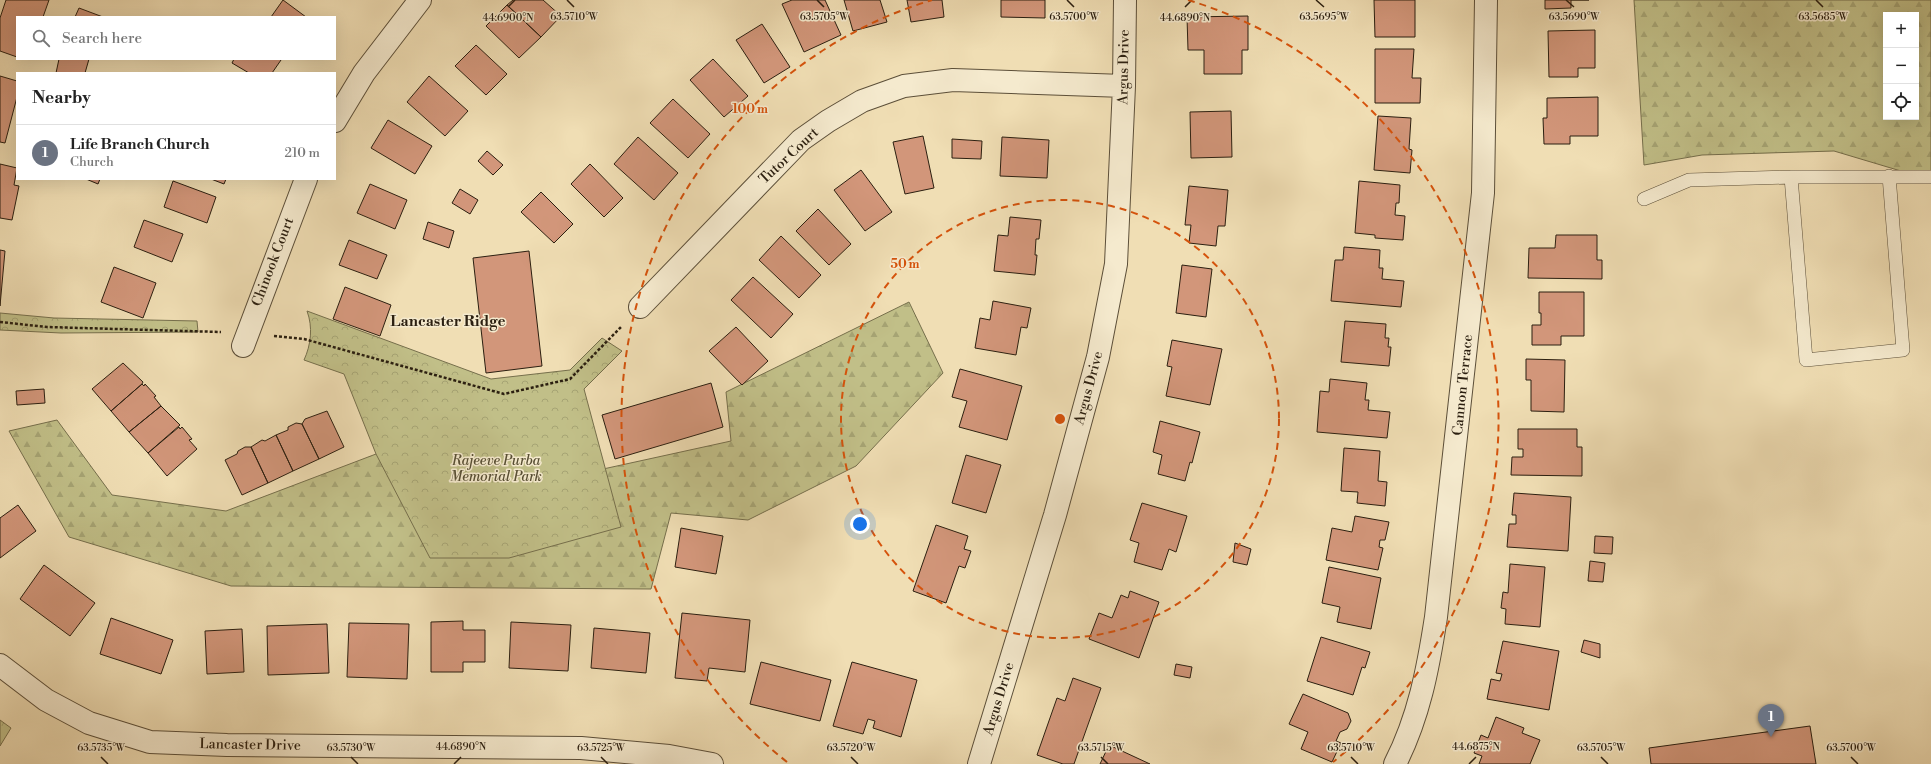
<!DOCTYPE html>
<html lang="en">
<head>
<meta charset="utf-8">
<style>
	body { margin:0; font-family:"Libre Bodoni",serif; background:#f2f2f2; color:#222 }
	.controls { position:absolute; right:12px; top:12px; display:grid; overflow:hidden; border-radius:0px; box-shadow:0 4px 16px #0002 }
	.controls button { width:36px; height:36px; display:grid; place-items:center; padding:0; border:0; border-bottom:1px solid #e0e0e0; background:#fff; color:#222; font:20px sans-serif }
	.you { position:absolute; left:860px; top:524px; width:14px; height:14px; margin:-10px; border:3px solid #fff; border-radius:50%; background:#1a73e8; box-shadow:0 0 0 6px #1a73e833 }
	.badge { display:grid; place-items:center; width:26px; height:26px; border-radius:50%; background:#0b8043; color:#fff; font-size:13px; font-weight:700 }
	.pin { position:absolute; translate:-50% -33px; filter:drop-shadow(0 1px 2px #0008) }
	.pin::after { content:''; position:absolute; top:21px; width:14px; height:12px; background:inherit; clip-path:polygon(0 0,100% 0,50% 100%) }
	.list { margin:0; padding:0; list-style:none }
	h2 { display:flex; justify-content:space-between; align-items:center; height:52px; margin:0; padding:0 16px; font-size:17px }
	h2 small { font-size:13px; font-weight:400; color:#767676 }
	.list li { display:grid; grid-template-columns:26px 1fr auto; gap:12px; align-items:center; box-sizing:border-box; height:56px; padding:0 16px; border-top:1px solid #e0e0e0 }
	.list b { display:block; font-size:15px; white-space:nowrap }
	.list p { margin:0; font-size:13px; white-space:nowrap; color:#767676 }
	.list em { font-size:13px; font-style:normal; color:#767676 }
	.icon { flex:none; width:22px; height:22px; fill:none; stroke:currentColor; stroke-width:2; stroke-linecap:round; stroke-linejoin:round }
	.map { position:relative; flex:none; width:1931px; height:764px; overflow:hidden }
	.search { position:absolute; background:#fff; box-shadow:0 4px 16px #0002; left:16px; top:16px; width:320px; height:44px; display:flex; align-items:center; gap:10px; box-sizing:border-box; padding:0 14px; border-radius:0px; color:#767676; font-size:15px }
	.panel { position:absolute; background:#fff; box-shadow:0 4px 16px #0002; left:16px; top:72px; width:320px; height:108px; border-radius:0px }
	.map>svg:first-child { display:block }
	.forest { fill:url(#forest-firs); stroke:#766f4c; fill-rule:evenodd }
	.park { fill:url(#park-crowns); stroke:#766f4c }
	.building { fill:#d2967a; stroke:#2b1f10 }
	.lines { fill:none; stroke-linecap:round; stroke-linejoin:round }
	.service-casing { stroke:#5c4f39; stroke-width:14 }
	.minor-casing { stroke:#5c4f39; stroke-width:24 }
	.path { stroke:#2b1f10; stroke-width:2.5; stroke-dasharray:3 2; stroke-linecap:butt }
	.service { stroke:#f5eace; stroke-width:13 }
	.minor { stroke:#f5eace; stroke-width:22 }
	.ticks { fill:none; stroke:#2b1f10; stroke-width:1.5 }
	.ring { fill:none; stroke:#d5530c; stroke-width:2; stroke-dasharray:7 5 }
	.labels { text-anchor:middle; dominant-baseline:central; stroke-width:3; stroke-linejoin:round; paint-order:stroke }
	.street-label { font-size:14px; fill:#2b1f10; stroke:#f5eace }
	.park-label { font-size:14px; font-style:italic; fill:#584f34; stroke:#f5eace }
	.neighbourhood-label { font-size:15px; font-weight:bold; fill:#2b1f10; stroke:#f5eace }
	.ticks-label { font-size:10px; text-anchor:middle; fill:#2b1f10; stroke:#f5eace; stroke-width:3; stroke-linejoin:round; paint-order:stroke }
	.centre { fill:#d5530c; stroke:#f5eace; stroke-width:2 }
	.ring-label { font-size:12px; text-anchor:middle; font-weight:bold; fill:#d5530c; stroke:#f5eace; stroke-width:3; stroke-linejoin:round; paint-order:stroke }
</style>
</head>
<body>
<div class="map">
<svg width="1931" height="764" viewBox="0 0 1931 764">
	<defs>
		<pattern id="forest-firs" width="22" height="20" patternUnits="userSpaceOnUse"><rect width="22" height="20" fill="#c1bf88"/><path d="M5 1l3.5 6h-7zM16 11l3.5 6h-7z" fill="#a6a474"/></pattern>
		<pattern id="park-crowns" width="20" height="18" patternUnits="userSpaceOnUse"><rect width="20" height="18" fill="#c1bf88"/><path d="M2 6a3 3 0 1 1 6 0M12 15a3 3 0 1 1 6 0" fill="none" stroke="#a6a474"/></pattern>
	</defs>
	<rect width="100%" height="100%" fill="#f0deb4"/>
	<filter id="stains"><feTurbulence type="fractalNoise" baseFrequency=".005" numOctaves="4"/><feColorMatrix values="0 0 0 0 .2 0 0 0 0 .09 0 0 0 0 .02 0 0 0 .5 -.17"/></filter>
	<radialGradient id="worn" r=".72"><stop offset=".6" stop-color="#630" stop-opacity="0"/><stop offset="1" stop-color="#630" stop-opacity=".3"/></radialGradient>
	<path class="forest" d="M1634,0H1931V180L1834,151L1702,155L1644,165ZM1886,15H1916V117H1886Z
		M909,302L943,373L856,466L748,520L671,513L651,589L231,586L69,537L9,431L57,420L112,495L226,511L376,454L476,413L594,471L731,441L726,392Z"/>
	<path class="park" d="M307,311L491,379L570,370L602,338L622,351L584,389L621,527L509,558H430L376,454L344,374L304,360C311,345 313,327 307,311Z
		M0,313L54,318L197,321L198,332L61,333L0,330Z
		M0,720L11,728L0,746Z"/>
	<path class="building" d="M6,0H49L43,17H17V57L0,51V18Z
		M283,0L306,17H271Z
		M513,0H543L561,16L541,37L507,5Z
		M792,0H825L841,35L804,52L782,4Z
		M844,0H880L887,22L853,31Z
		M907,0H942L944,17L911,22Z
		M1001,0H1045V18L1001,17Z
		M1374,0H1415V37H1375Z
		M1545,0H1589H1571V8L1545,9Z
		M507,5L541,37L519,58L486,26Z
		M79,8L103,17H75Z
		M1248,16V50H1242V74H1204V50H1188L1187,17Z
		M762,24L790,67L764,83L736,40Z
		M1595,30V68H1578V77H1549L1548,31Z
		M476,45L507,74L486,95L455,66Z
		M1375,49H1414L1412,78H1421L1420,103H1375Z
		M59,59H89L85,73H56Z
		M234,59H280L281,60L272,73H249L232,63Z
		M713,59L748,96L724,117L690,80Z
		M0,76L17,81V97L5,143L0,142Z
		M429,76L468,111L445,136L407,102Z
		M1598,97V136H1570V144H1544L1543,118H1547V98Z
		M673,99L710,134L688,158L650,123Z
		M1231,111L1232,157L1191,158L1190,112Z
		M1378,116L1411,118L1409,149L1412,150L1410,173L1374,170Z
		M388,120L432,146L415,174L371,148Z
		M923,136L934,188L905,194L893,142Z
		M638,137L678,173L654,200L614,164Z
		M1002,137L1049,140L1047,178L1000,176Z
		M952,139L982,141L981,159L952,158Z
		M487,151L503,165L493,175L478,161Z
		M0,164L17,168L14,185L19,186L12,220L0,218Z
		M590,164L623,198L604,217L571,184Z
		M861,170L892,212L865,231L834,190Z
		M86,179H100L98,184Z
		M211,179H226L224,184Z
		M173,181L216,197L207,223L164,207Z
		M1359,181L1400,185L1399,203H1396L1395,215L1405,216L1403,240L1375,238V235L1355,233Z
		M370,184L407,200L395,229L357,213Z
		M1189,186L1228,190L1225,226H1218L1216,246L1189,243L1191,225H1185Z
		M460,189L478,200L470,214L452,203Z
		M541,192L573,224L554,243L521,212Z
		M818,209L851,244L829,265L796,231Z
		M1010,217L1041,220L1039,239H1036L1035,255H1037L1035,275L994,271L998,235L1008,236Z
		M144,220L183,234L172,262L134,247Z
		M428,222L454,231L449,248L423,239Z
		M1556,235H1597V260H1602V279L1528,278L1529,248H1555Z
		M781,236L821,275L799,298L759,260Z
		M349,240L387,255L377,279L339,265Z
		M1344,247L1380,250L1379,268H1383L1382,279L1404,281L1401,307L1331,301L1335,260H1343Z
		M0,250L5,251L0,306Z
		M529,251L542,366L486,373L473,258Z
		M1182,265L1212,269L1206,317L1176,313Z
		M114,267L156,283L143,318L101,302Z
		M753,277L793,314L771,338L731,300Z
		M345,287L391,305L380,336L333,319Z
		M1539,292H1584V336H1561V345H1532V325H1541V313H1539Z
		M993,301L1031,308L1027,328L1021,327L1016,355L975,348L980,318L990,320Z
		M1345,321L1386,324L1385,338H1389L1388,347H1391L1389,366L1341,362Z
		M736,327L768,361L742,385L709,351Z
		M1172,340L1222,349L1210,405L1166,396L1172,367L1167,366Z
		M1526,359L1565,360L1564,412L1531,411V380H1526Z
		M123,363L143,382L142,384L111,411L92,389Z
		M960,369L1022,386L1007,440L959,427L967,401L952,397Z
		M1330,379L1367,383L1365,400H1369L1368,410L1390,412L1387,438L1317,432L1320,391L1329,392Z
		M711,383L723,427L615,459L602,415Z
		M142,384L144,386L145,384L156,396L154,397L161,406L129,432L111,411Z
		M44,389L45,403L17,405L16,391Z
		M161,406L180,425L148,453L129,432Z
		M327,411L344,447L319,459L302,424L305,419Z
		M1160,421L1200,432L1192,463L1190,462L1185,481L1158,474L1162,455L1153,452Z
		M296,423L302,424L319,459L293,471L276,435L288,430V427Z
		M179,427L180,429L182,427L192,439L189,440L197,449L167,476L148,453Z
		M1518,429H1577V447H1582V476L1511,475L1512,457H1523V449H1518Z
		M276,435L293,471L268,483L251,447L262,440L265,441Z
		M245,447H251L268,483L242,495L225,460L237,454L238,451Z
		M1344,448L1380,451L1378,481L1387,482L1385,506L1357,503L1358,492L1341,491Z
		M966,455L1001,465L986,513L952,503Z
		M1514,493L1571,497L1568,551L1507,547L1509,524H1516V515H1512Z
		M1142,503L1187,516L1176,552L1169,549L1162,570L1134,562L1139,543L1130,540Z
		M18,505L36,531L0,558V518Z
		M1355,516L1389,522L1385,540H1380L1379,547L1383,548L1378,570L1326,560L1332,528L1352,532Z
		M936,525L968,536L964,549L971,551L965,568L959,566L946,603L913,591Z
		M681,528L723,536L716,574L675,567Z
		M1595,536L1613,537L1612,554L1594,553Z
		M1235,543L1251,549L1247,565L1233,562Z
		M1590,561L1605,563L1603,582L1588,581Z
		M1510,564L1545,567L1540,627L1505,624L1506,609L1501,608L1503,592L1508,593Z
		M44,565L95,603L70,636L20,599Z
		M1329,567L1381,578L1371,629L1337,622L1340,607L1322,603Z
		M1130,591L1159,602L1139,658L1089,639L1099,613L1112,618L1121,595L1128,598Z
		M682,613L750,620L745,672L709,668L707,681L675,678Z
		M111,618L173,640L161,674L100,654Z
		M463,621V630H485V662H463V672H431V622Z
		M511,622L571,625L568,671L509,668Z
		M349,623L409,624L407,679L347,677Z
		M327,624L329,673L268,675L267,626Z
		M594,628L650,633L646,673L591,668Z
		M242,629L244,672L207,674L205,631Z
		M1321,637L1370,652L1365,668L1362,667L1353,695L1307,681Z
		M1584,640L1600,644V658L1581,652Z
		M1503,641L1559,651L1549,710L1487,699L1491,679L1500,681L1502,674L1496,673Z
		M761,662L831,680L820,721L750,704Z
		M852,662L917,680L901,737L873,728L875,721L868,719L863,734L833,726Z
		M1176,664L1192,667L1190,678L1174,675Z
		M1073,678L1101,688L1074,764H1063L1037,755L1057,698L1065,701Z
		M1303,694L1348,713L1351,721L1347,729L1340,732L1336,741L1341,743L1332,762L1301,749L1308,732L1289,724Z
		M1496,717L1524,728L1522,733L1540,740L1530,764H1479L1482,756L1474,753L1481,735L1488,738Z
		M1810,726L1816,764H1651L1649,748Z
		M1109,745L1150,764H1100Z"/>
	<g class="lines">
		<g class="service-casing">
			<path id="service" d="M1791,177L1806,360L1903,350L1889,176
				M1644,199L1689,180L1791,177H1931"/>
		</g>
		<g class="minor-casing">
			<path id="minor" d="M335,121L364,73L420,0
				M640,307L801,140L828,121L862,101L904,86L953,80L1124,86
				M243,346L306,179
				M0,665L46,700L89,723L150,742L227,745L581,748L669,756L712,764
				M979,764L1055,515L1098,357L1116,264L1124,86L1125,0
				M1395,764C1419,717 1428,669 1436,617L1483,193L1486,0"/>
		</g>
		<path class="path" d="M0,322L47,327L221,332
			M274,336L304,339L504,394L570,379L622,326"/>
		<use href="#service" class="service"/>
		<use href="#minor" class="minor"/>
	</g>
	<path class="ticks" d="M567,0L574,7M817,0L824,7M1067,0L1074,7M1316,0L1324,7M1566,0L1574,7M1816,0L1823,7M508,7L515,0M1185,7L1192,0M101,757L108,764M351,757L358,764M601,757L608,764M851,757L858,764M1101,757L1108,764M1351,757L1358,764M1601,757L1608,764M1851,757L1858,764M454,764L461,757M1469,764L1476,757"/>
	<g class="ring">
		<circle cx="1060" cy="419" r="219"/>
		<path d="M787 762A438 438 0 0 1 932 0M1188 0A438 438 0 0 1 1333 762"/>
	</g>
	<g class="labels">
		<g class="street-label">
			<text transform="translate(1124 67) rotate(-89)">Argus Drive</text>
			<text transform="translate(789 156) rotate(-43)">Tutor Court</text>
			<text transform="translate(273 262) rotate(-69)">Chinook Court</text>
			<text transform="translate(1463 385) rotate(-84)">Cannon Terrace</text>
			<text transform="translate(1089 388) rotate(-75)">Argus Drive</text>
			<text transform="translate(999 699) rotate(-73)">Argus Drive</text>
			<text transform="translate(250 745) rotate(1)">Lancaster Drive</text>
		</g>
		<g class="park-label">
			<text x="496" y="461">Rajeeve Purba<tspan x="496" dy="16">Memorial Park</tspan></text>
		</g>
		<g class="neighbourhood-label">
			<text x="448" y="321">Lancaster Ridge</text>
		</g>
	</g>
	<g class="ticks-label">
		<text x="574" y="20">63.5710°W</text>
		<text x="824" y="20">63.5705°W</text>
		<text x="1074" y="20">63.5700°W</text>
		<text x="1324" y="20">63.5695°W</text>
		<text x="1574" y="20">63.5690°W</text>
		<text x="1823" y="20">63.5685°W</text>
		<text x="508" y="21">44.6900°N</text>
		<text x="1185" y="21">44.6890°N</text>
		<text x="461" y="750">44.6890°N</text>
		<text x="1476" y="750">44.6875°N</text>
		<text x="101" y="751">63.5735°W</text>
		<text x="351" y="751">63.5730°W</text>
		<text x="601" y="751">63.5725°W</text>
		<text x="851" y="751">63.5720°W</text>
		<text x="1101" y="751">63.5715°W</text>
		<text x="1351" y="751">63.5710°W</text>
		<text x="1601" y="751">63.5705°W</text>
		<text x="1851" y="751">63.5700°W</text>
	</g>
	<circle cx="1060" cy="419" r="6" class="centre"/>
	<g class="ring-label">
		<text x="750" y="113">100 m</text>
		<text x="905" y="268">50 m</text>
	</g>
	<rect width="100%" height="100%" filter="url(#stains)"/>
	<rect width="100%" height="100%" fill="url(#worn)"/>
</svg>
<div class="controls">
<button>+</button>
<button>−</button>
<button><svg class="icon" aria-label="locate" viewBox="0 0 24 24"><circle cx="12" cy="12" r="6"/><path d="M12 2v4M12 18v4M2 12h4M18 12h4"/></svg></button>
</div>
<div class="you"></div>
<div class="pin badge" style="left:1771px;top:737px;background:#6b7280">1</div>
<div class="search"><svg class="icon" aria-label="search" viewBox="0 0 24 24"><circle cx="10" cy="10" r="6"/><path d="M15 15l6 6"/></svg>Search here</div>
<section class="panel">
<h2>Nearby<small></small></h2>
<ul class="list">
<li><span class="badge" style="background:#6b7280">1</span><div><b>Life Branch Church</b><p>Church</p></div><em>210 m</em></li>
</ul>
</section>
</div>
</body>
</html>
